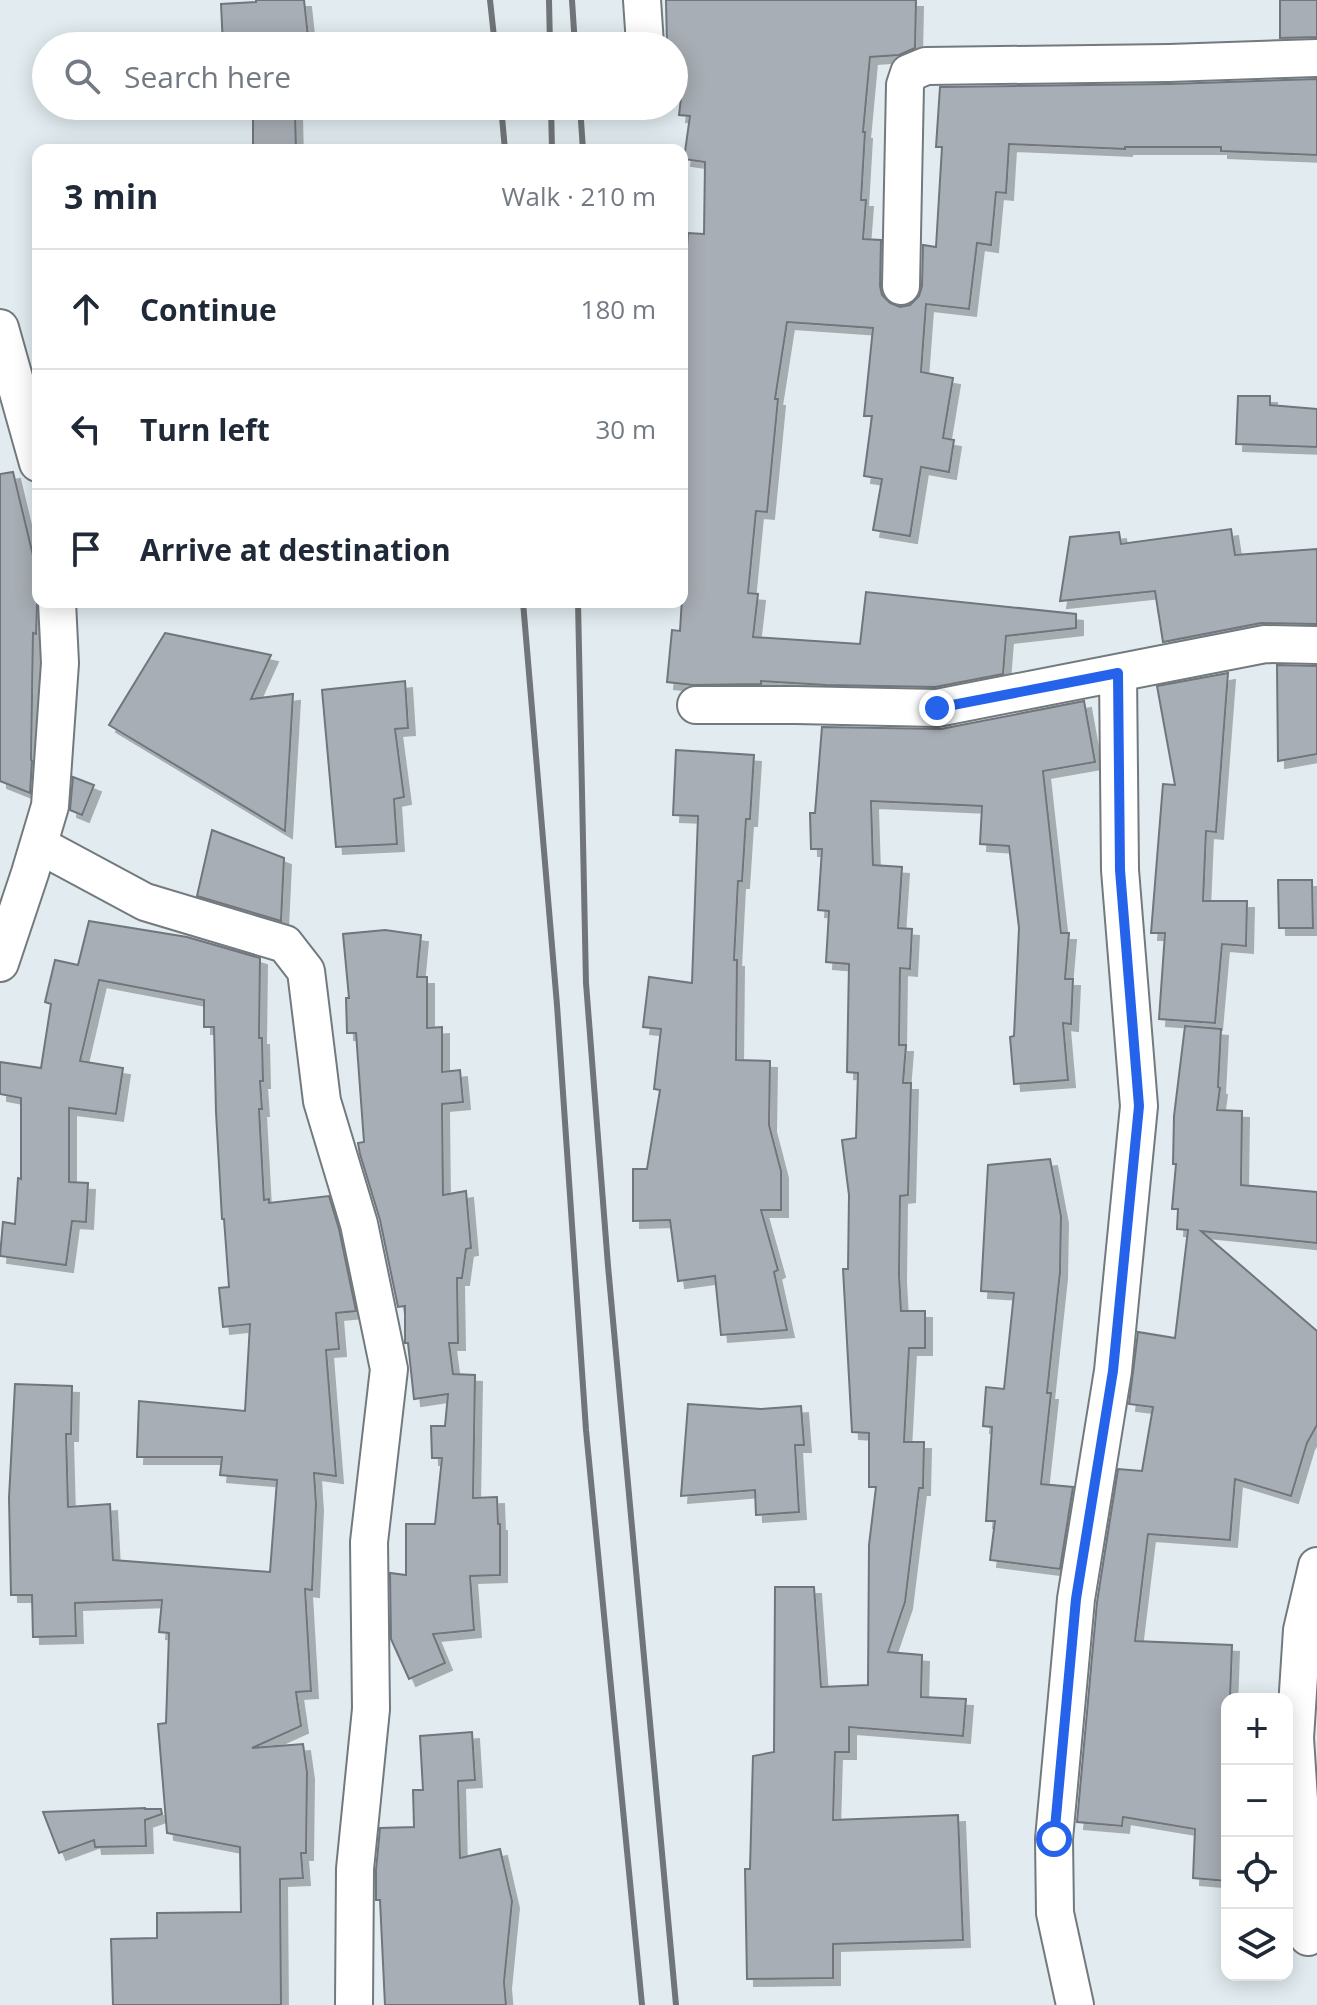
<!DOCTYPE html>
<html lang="en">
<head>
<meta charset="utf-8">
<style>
	body { margin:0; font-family:"Open Sans",sans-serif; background:#f2f2f3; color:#1f2937 }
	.controls { position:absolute; right:24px; bottom:24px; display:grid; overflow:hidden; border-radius:16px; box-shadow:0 4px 20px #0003 }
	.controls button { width:72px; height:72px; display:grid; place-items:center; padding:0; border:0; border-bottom:2px solid #e0e1e3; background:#fff; color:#1f2937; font:40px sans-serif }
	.stop { position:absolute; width:24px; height:24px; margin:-18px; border:6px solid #2563eb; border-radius:50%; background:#fff }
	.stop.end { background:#2563eb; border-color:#fff; box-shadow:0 2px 8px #0008 }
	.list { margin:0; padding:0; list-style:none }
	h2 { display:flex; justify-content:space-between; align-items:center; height:104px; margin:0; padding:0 32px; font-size:34px }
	h2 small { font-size:26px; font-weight:400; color:#747a83 }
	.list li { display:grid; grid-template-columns:52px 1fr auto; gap:24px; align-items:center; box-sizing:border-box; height:120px; padding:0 32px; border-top:2px solid #e0e1e3 }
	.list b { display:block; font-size:30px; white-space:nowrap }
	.list em { font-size:26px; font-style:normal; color:#747a83 }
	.icon { flex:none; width:44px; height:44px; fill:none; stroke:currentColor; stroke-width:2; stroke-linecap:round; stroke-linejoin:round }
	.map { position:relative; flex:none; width:1317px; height:2005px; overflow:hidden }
	.search { position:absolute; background:#fff; box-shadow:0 4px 20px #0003; left:32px; top:32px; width:656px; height:88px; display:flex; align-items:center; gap:20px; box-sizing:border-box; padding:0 28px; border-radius:44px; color:#747a83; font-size:30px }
	.panel { position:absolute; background:#fff; box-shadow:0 4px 20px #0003; left:32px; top:144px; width:656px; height:464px; border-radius:16px }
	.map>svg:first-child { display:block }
	.building { fill:#a8aeb5; stroke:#70767c; stroke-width:2; filter:url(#shadow) }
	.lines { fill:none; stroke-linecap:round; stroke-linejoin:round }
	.minor-casing { stroke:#727a7e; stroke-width:40 }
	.minor { stroke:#fff; stroke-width:36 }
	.rail { stroke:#6f7578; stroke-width:6 }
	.route { stroke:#2563eb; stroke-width:10 }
</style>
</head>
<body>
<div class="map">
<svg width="1317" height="2005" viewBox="0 0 1317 2005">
	<defs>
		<filter id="shadow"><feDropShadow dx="7" dy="7" stdDeviation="0" flood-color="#0004"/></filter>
	</defs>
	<rect width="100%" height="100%" fill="#e2ecf0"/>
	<path class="building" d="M256,0H304L309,46H223L221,4L256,2Z
		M666,0H916L915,48L899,55L870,57L863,132H865L861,200H866L863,239L881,240L880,286L882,295L890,303L900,307L910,305L919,296L922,286L923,245L936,247L942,147H936L940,87L1169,84L1317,79V155L1221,151V147H1125V149L1009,144L1006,193L996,192L991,245L977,243L969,309L926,304L921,372L953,378L943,438L954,440L949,472L921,467L910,536L873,530L882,479L864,476L872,416H864L873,328L787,322L775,399H778L767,512L756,511L748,593L758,594L753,637L860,644L866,592L1076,614V628L1006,636L1003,674L935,687L826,685L761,681V684L693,685L667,682L672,630L680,631L687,516L682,515V273H685L688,233L704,234L705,162L684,159L690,116L679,115L684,73H674V46H667Z
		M1280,0H1317V37L1280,38Z
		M253,111H295L296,150H253Z
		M1238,396H1270V405L1317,409V447L1236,444Z
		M13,472L38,576L36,634L33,633L31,760L32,761L30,793L0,781V474Z
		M1231,529L1235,555L1317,549V624L1261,623L1163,642L1155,591L1060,601L1070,537L1119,532L1121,544Z
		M165,633L271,655L251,699L293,694L285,831L109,725Z
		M1277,665L1317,666V754L1278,761Z
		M1228,673L1216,832L1206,831L1203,901H1247L1246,946L1222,944L1215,1023L1159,1019L1165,933H1151L1163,784L1175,785L1157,686Z
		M405,681L408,728L395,729L404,797L394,799L397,844L336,847L322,690Z
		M1084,701L1095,762L1043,771L1061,933H1069L1065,979H1073L1071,1024L1063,1023L1068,1080L1014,1084L1010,1037L1014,1036L1019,928L1009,846L980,844L982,806L871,801L873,865L902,867L898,928L912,929L910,969L900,968L899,1045H906L903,1083H911L908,1195L900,1196L899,1275L901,1311H925V1348H909L904,1442H924L923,1488H919L905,1602L888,1652L922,1655L921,1697L966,1699L963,1736L849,1727V1752H835L833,1820L958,1815L963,1940L833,1944V1978L747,1979L745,1869H750L753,1756L774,1752L775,1587H814L821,1687L868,1685L869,1545L876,1487H869V1433L852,1432L843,1269H848L849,1195L842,1140L856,1138L858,1073L847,1072L849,964L826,962L829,911L818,910L822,849H811L810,813H815L822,727L941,729Z
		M676,750L754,755L750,819H746L742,881H738L734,960H737L736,1060L770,1061L769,1125L781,1171V1210H761L778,1270L774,1272L787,1330L721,1335L715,1276L678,1281L670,1220L633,1221V1169H647L660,1090L654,1089L661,1029L643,1027L649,977L692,983L698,816L673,815Z
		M73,777L94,785L82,815L70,810Z
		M212,830L284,858L281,921L197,896Z
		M1278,880H1312L1313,928H1279Z
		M89,921L187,937L260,958L259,1038H262L263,1081H260L262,1109H259L264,1200L269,1199V1203L329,1196L339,1229L356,1311L336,1313L339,1349L326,1350L336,1476L314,1473L316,1504L312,1590L305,1589L311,1691L296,1692L301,1726L252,1748L303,1744L307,1772L306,1853H301L303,1878L280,1879L281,2005H113L111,1939L157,1938V1913L241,1912L240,1847L167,1833L158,1724L166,1723L169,1633L159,1632L162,1600L75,1603L76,1636L33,1637L32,1595H11L9,1498L15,1384L72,1386L71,1434H66L68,1507L110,1504L113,1560L270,1572L277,1480L220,1475L222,1457H137L139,1401L245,1411L250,1324L223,1327L219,1288L229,1287L224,1219H222L216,1112L214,1027H204V1000L99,980L80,1061L123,1068L116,1114L69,1108V1182L88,1183L86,1222L72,1221L66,1265L0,1256L3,1222L15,1224L18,1178L21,1179V1098L0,1094V1062L41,1068L51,1004L45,1002L55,960L78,965Z
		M385,930L421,935L417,977H427V1028L442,1027V1072L460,1070L463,1102L442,1104L443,1195L466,1191L471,1248L466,1249L462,1278H457L458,1343H449L453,1374L475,1375L473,1498L497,1497L498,1524H500V1575L470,1576L474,1630L433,1634L445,1663L409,1679L391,1639L390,1573L406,1575V1524H435L442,1458H432L431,1426H445L448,1394L414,1399L408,1343H405V1306L398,1307L380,1220L360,1154L358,1143L364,1142L356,1033H347L346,998H349L343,934Z
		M1185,1026L1221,1029L1218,1087L1220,1088L1217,1110L1242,1111L1241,1185L1317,1192V1243L1201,1231L1317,1331V1425L1307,1443L1291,1496L1235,1479L1230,1540L1148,1534L1135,1641L1232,1645L1230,1699H1227V1881L1193,1878L1195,1829L1123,1817L1122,1826L1077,1822L1097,1602L1118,1469L1142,1471L1153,1407L1129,1404L1138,1332L1175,1338L1188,1230L1177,1229L1178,1209H1172L1176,1164H1173L1174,1116Z
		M1050,1159L1061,1216L1060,1272L1047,1393H1051L1041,1484L1073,1487L1060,1569L990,1560L995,1521H986L992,1427L983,1426L986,1387L1004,1389L1014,1293L981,1291L988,1165Z
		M688,1404L761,1409L801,1406L804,1445H795L799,1512L756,1515L755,1490L681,1496Z
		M472,1732L475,1780L458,1781L460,1858L500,1849L512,1901L504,1982L506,2005H385L380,1900H376V1870L380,1828L414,1827L413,1790H423L420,1736Z
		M145,1808V1809H161L162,1814L145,1820L146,1846L95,1847L94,1840L59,1853L43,1812Z"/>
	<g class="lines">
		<g class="minor-casing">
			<path id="minor" d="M642,0L645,44
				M901,286L905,85L909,73L926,66L1169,63L1317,58
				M0,328L38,463
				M696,705H796L937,708L1265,644L1317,645
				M39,845L145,902L285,944L306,971L322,1101L359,1224L389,1369L369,1542L371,1709L355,1869L354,2005
				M0,963L30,873L50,806L60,663L57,602
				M1308,1937L1295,1738L1302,1630L1317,1566
				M1075,2005L1055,1913L1054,1839L1076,1599L1113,1371L1139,1106L1120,870L1118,673"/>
		</g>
		<use href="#minor" class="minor"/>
		<path class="rail" d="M490,0L495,46
			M549,0L550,46
			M572,0L575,46
			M501,106L505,150
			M551,106L552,150
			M580,106L583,150
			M523,602L557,1005L586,1430L642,2005
			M578,602L586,983L608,1266L676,2005"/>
	</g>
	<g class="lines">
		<path class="route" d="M937,708L1118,673L1120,870L1139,1106L1113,1371L1076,1599L1054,1839"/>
	</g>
</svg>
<div class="controls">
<button>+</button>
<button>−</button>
<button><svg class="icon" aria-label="locate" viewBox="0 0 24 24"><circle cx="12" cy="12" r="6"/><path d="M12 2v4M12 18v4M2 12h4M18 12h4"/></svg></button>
<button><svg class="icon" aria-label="layers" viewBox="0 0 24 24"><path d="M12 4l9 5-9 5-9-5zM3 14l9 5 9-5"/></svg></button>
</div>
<div class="stop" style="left:1054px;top:1839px"></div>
<div class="stop end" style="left:937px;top:708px"></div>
<div class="search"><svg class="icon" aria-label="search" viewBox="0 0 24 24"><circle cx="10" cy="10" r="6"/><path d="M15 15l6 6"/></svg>Search here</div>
<section class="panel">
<h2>3 min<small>Walk · 210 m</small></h2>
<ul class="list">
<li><svg class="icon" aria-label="ahead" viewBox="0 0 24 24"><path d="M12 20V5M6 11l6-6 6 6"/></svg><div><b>Continue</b></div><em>180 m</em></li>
<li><svg class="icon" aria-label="left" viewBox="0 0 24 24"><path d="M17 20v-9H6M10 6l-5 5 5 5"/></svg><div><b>Turn left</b></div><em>30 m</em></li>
<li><svg class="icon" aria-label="arrive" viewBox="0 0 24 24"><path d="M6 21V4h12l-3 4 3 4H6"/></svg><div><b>Arrive at destination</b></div></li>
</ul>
</section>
</div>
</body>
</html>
